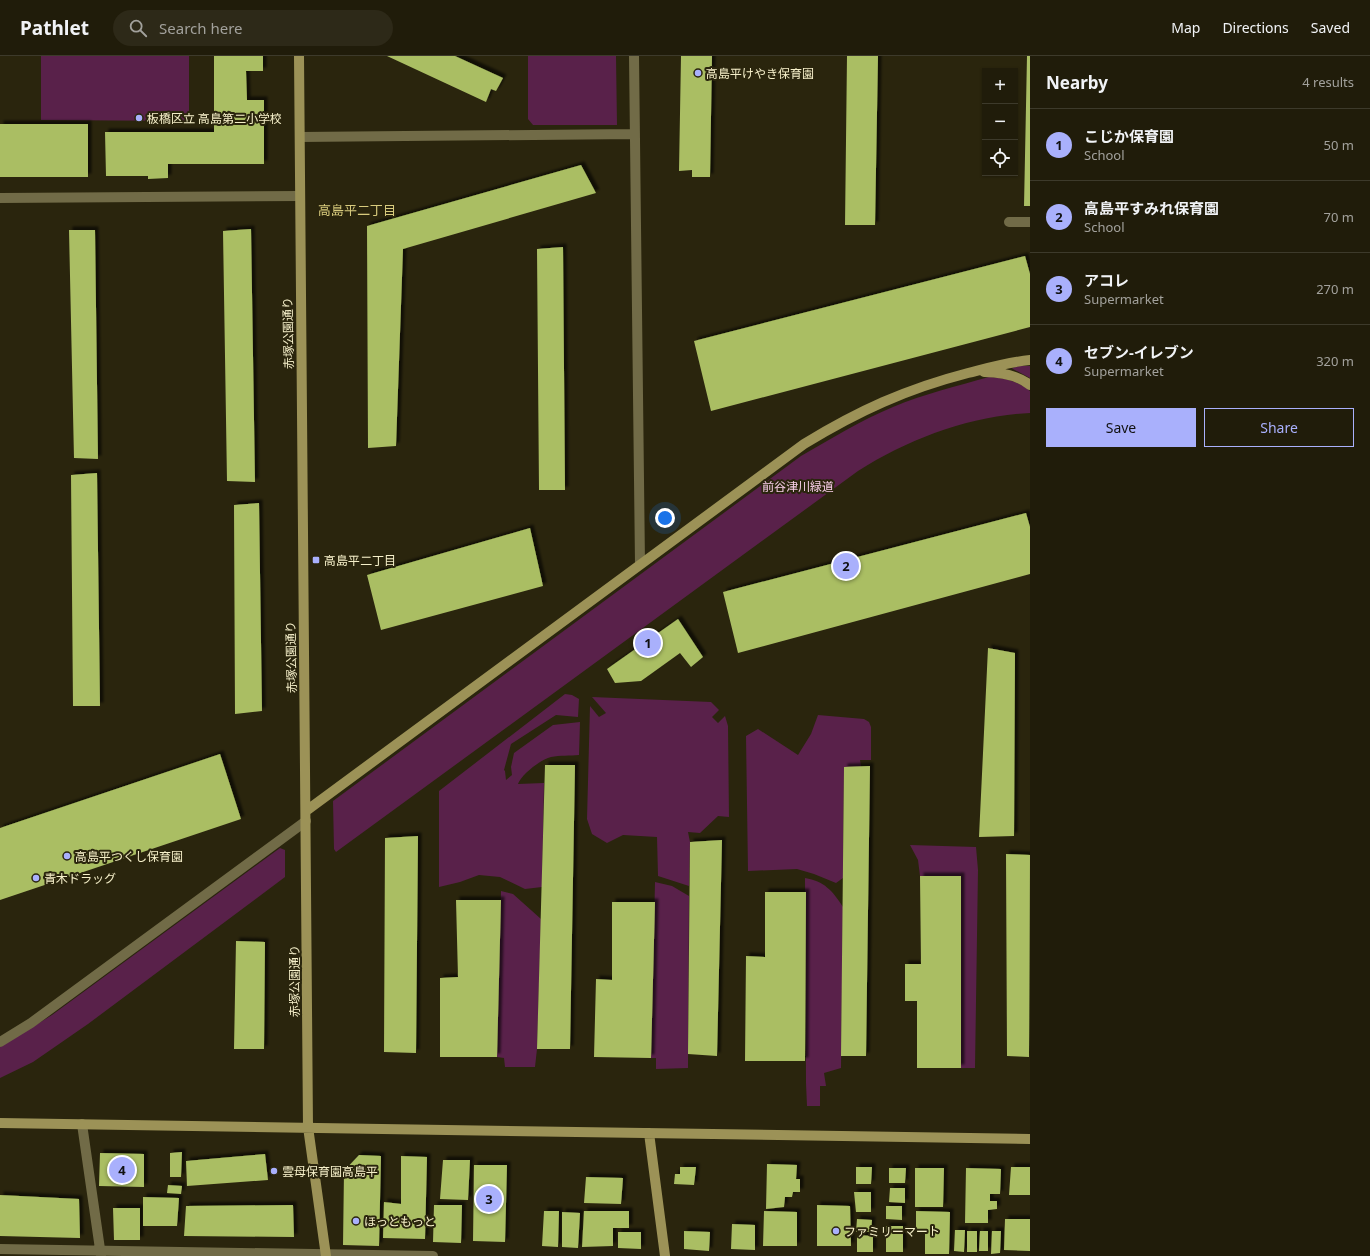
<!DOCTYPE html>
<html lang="en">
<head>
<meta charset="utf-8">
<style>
	body { margin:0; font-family:"Noto Sans","Noto Sans JP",sans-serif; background:#2d2918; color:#f1f3f6 }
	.controls { position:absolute; right:12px; top:12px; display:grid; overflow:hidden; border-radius:0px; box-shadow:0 1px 3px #0004 }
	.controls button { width:36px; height:36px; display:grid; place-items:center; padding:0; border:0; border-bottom:1px solid #3d3a2b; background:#201c0a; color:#f1f3f6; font:20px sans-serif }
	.you { position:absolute; left:665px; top:462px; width:14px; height:14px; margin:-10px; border:3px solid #fff; border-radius:50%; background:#1a73e8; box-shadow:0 0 0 6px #1a73e833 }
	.badge { display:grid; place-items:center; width:26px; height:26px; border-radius:50%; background:#a9b0fc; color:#111; font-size:13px; font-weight:700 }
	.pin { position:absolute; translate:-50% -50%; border:2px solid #fff; box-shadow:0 1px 4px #0006 }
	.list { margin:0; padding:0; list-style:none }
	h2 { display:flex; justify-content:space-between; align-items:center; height:52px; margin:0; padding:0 16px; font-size:17px }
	h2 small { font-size:13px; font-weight:400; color:#a2a19c }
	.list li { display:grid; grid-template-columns:26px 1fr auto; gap:12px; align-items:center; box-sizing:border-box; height:72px; padding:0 16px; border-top:1px solid #3d3a2b }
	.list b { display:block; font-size:15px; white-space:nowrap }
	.list p { margin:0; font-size:13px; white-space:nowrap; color:#a2a19c }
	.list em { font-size:13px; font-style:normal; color:#a2a19c }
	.actions { display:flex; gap:8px; padding:12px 16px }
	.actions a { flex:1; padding:9px 0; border:1px solid #a9b0fc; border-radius:0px; text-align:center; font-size:14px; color:#a9b0fc }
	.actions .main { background:#a9b0fc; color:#111 }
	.icon { flex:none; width:22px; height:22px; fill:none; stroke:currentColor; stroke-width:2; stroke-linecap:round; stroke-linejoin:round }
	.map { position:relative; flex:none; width:1030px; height:1200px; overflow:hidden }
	header { display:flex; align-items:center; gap:24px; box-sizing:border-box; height:56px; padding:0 20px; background:#201c0a; border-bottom:1px solid #3d3a2b }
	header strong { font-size:19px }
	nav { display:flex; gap:22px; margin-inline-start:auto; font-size:14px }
	.search { width:280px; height:36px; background:#2d2918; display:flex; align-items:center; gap:10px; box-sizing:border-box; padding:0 14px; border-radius:22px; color:#a2a19c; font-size:15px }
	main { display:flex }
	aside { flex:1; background:#201c0a }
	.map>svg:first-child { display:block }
	.green { fill:#59214a }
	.building { fill:#aabe64; filter:url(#shadow) }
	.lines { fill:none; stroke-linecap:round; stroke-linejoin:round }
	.street { stroke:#716b47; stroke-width:10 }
	.secondary { stroke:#9c9257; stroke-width:10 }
	.poi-dot { fill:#a9b0fc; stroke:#2a250d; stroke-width:1.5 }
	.labels { text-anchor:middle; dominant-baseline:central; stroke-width:4; stroke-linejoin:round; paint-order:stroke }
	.poi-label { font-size:12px; fill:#f6f0ca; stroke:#2a250d; text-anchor:start }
	.street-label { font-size:12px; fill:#f6f0ca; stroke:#2a250d }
	.park-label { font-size:12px; fill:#f8cee9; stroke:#2a250d }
	.neighbourhood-label { font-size:13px; fill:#d8cb7d; stroke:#2a250d }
</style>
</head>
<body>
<header>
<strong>Pathlet</strong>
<div class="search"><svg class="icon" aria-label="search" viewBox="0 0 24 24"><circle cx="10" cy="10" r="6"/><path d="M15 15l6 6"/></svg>Search here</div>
<nav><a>Map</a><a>Directions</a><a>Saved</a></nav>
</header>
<main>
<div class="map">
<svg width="1030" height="1200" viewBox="0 0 1030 1200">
	<defs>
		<filter id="shadow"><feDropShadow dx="3.5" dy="-3.5" stdDeviation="1" flood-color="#0009"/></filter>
	</defs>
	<rect width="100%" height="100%" fill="#2a250d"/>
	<path class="green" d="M41,0H189V65L41,64Z
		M528,0H616L617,69H533L528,63Z
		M1020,310H1030V322L1013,313L1012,312Z
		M989,321C1004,322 1019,325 1030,335V357C969,360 909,383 858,415L336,796L334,793L333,745L801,400C831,383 861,364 893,351C924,338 957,330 989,321Z
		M565,638L572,639L579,643L578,661L556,659L511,688L504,714L505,715L506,724L512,719L511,711L514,697L553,669L580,666L579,699C570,700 560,699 551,701C541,703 521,719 518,728L544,727L542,831L525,833L500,821L479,819L460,826L439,831V735Z
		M592,641L711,646L719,654L712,661L718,667L725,660L728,670L729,761L718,760L700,777L688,776L690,786L689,830L658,820L657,781L623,779L607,787L592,778L587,763L590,650L599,661L606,657Z
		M818,659L864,663L869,666L871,671V704H860L861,711H844L843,822L836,827L814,818L797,813L748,815L746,680L758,673L798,699L811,678Z
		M910,789L976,791L978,814L975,1012H961V820H920L918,804Z
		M280,792L285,794V821L88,968L33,1006L0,1022V991L52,959Z
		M805,822C824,825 833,835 843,851L841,1012L824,1017L826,1030H820V1050H807L806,1027Z
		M655,826L672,830L689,840L688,1012L656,1013V1002H651Z
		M501,835L513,838L541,863L537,993L535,1011H505L504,1002L497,1001Z"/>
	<path class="building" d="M214,0H263V15H246L247,44H264V108H168V122L148,123V120H106L105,76H214Z
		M387,0H455L503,22L496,35L491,33L486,46Z
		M681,0H712L710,121H692V114L679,115Z
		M847,0H878L875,169H845Z
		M1027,0H1030V150H1024Z
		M0,68H88V121H0Z
		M581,109L596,137L403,193L396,390L368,392L367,170Z
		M251,173L255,426L227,425L223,175Z
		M69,174H95L98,403L74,402Z
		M563,191L565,434H539L537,193Z
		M1025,200L1030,218V271L711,355L694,285Z
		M97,417L100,650H73L71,419Z
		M259,447L262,655L235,658L234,449Z
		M1026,457L1030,471V518L738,597L723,536Z
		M530,472L543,530L381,574L367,519Z
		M678,563L703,601L691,611L680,597L641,625L615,627L607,613Z
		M988,592L1015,597L1014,780L979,781Z
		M220,698L241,763L0,844V772Z
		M545,709H575L570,993H537Z
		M870,710L866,1000H841L844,711Z
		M418,780L416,997L384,996L385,782Z
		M722,784L717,1000L688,998L690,786Z
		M1006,798L1030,799L1029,1001L1007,1000Z
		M920,820H961V1012H917V945H905V908H921Z
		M765,836H806L805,1005H745L746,900L765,901Z
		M456,844H501L497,1001H440V922L458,921Z
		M612,846H655L651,1002L594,1001L596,923L612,924Z
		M236,885L265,886L264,993H234Z
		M182,1096L181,1121H170V1097Z
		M100,1097L144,1098V1131L99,1130Z
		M265,1098L268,1124L187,1130L186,1105Z
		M359,1099L381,1100L379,1190L343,1189L344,1115Z
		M401,1100L427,1101L425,1183L383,1182L384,1146L401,1148Z
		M443,1104H470L468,1144L440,1143Z
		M767,1108L797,1109L796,1123H800V1136H793L792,1141H785L784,1151L766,1153Z
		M474,1109H507L505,1186L473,1185Z
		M680,1111H696L694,1129L674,1128L675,1118H680Z
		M856,1111H872L871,1128H856Z
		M1011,1111H1030V1139H1009Z
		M889,1112H906L905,1127H889Z
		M915,1112H944L943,1151H915Z
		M966,1112L1001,1113L1000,1138H990V1145H997V1153L988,1154V1167H965Z
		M586,1121L623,1122L621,1148L584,1147Z
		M168,1129L182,1130L181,1138L167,1137Z
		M890,1132H905V1147L889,1146Z
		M854,1136H871V1156H856Z
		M0,1139L79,1143L80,1182L0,1180Z
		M143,1141L179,1142L177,1170H143Z
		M293,1149L294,1181L184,1180L186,1150Z
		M434,1149H462L461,1187L433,1186Z
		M817,1149L850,1150L851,1190H817Z
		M886,1150H902V1164L886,1163Z
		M113,1152H140V1184H114Z
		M544,1155H559L558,1191L542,1190Z
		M584,1155H629V1172H613V1190L582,1191Z
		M764,1155L797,1156V1190H763Z
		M916,1155L950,1156L949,1198H925V1173L916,1174Z
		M562,1156L580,1157L578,1192L562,1191Z
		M857,1163L872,1164L871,1176H856Z
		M1005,1163H1030V1195L1004,1194Z
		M732,1168L755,1169V1194L731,1193Z
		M886,1170H903V1196H886Z
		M955,1174H965L964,1196L954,1195Z
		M684,1175L710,1176L709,1195L684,1193Z
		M967,1175H977V1196H967Z
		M980,1175H988V1195H979Z
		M992,1175H1001L1000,1197L991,1198Z
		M618,1176H641V1193L618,1192Z
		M857,1179L873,1180V1196H857Z"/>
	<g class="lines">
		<path class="street" d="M634,0L640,508
			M300,81L635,78
			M0,142L300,140
			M1009,166H1030
			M0,986L31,967L306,765
			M82,1068L101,1200
			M0,1193L433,1200"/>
		<path class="secondary" d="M299,0L308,1071L326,1200
			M984,316C1000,316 1017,319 1030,329
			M306,755L804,388C858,355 906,333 968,317C988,312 1009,306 1030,304
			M0,1067L1030,1083
			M649,1077L665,1200"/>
	</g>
	<g class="poi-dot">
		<circle cx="698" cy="17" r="4"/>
		<circle cx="139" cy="62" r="4"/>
		<rect x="312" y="500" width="8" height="8" rx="2"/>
		<circle cx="67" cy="800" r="4"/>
		<circle cx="36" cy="822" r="4"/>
		<circle cx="274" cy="1115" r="4"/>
		<circle cx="356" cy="1165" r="4"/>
		<circle cx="836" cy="1175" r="4"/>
	</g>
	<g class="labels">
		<g class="poi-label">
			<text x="706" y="17">高島平けやき保育園</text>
			<text x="147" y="62">板橋区立 高島第二小学校</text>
			<text x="324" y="504">高島平二丁目</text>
			<text x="75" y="800">高島平つくし保育園</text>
			<text x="44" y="822">青木ドラッグ</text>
			<text x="282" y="1115">雲母保育園高島平</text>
			<text x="364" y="1165">ほっともっと</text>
			<text x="844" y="1175">ファミリーマート</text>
		</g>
		<g class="street-label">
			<text transform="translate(288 277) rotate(-91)">赤塚公園通り</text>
			<text transform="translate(291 601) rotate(-91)">赤塚公園通り</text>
			<text transform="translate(294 925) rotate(-90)">赤塚公園通り</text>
		</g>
		<g class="park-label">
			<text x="798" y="430">前谷津川緑道</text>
		</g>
		<g class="neighbourhood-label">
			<text x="357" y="154">高島平二丁目</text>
		</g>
	</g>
</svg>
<div class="controls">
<button>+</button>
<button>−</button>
<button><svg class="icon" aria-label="locate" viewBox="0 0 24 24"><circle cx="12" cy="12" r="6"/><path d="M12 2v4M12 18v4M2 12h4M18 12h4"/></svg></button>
</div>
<div class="you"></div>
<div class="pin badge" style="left:648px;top:587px">1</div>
<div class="pin badge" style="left:846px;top:510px">2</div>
<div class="pin badge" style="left:489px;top:1143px">3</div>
<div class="pin badge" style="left:122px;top:1114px">4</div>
</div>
<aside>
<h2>Nearby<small>4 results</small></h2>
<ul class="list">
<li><span class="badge">1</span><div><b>こじか保育園</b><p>School</p></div><em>50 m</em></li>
<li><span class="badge">2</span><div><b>高島平すみれ保育園</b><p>School</p></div><em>70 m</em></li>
<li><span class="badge">3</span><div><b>アコレ</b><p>Supermarket</p></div><em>270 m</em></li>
<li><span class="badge">4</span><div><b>セブン-イレブン</b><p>Supermarket</p></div><em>320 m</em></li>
</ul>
<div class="actions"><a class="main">Save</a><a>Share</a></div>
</aside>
</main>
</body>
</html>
